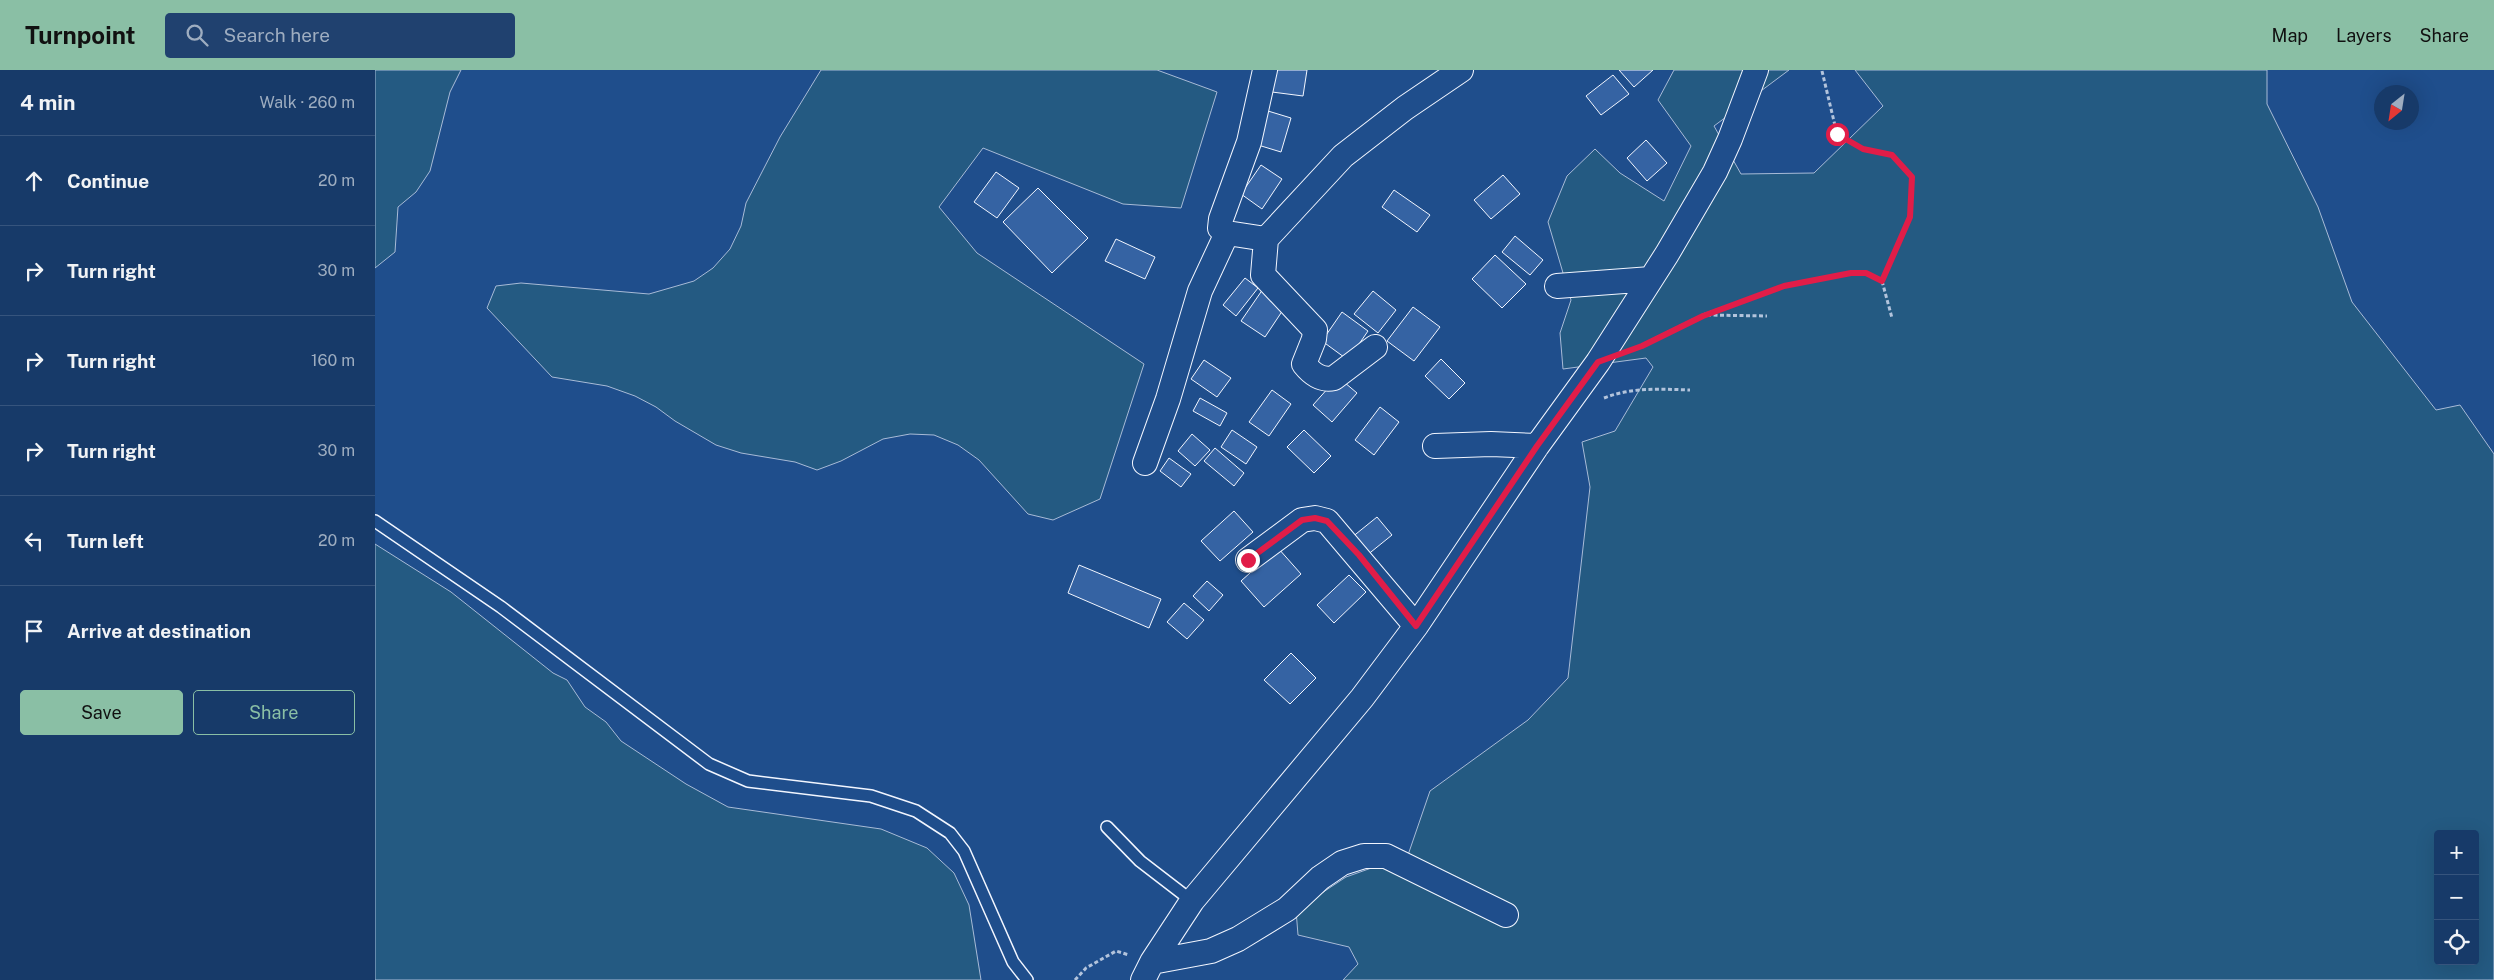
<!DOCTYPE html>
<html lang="en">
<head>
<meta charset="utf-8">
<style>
	body { margin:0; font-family:"Public Sans",sans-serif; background:#20416f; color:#f1f3f6 }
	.controls { position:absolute; right:15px; bottom:15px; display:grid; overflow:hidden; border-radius:5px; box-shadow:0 5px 20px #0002 }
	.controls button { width:45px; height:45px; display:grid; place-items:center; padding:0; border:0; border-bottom:1px solid #36547d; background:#173a69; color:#f1f3f6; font:25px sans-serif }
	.compass { position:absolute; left:1999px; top:15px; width:45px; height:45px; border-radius:50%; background:#173a69; box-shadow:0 5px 20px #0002; rotate:210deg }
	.stop { position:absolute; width:15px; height:15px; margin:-11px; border:4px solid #e11d48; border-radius:50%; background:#fff }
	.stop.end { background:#e11d48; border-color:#fff; box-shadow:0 1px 5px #0008 }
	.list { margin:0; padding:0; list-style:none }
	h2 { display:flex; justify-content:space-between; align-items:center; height:65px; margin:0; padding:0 20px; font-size:21px }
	h2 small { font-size:16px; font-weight:400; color:#9eadc0 }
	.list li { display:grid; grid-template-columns:32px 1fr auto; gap:15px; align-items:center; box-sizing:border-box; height:90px; padding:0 20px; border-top:1px solid #36547d }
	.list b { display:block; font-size:19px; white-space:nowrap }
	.list em { font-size:16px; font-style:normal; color:#9eadc0 }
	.actions { display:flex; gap:10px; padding:15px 20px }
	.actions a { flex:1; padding:11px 0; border:1px solid #8abfa5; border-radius:5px; text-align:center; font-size:18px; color:#8abfa5 }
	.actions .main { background:#8abfa5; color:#111 }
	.icon { flex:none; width:28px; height:28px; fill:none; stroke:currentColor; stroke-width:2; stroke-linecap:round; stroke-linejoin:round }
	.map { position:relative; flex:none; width:2119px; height:910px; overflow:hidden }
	header { display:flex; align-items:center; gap:30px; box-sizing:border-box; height:70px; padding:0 25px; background:#8abfa5; color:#111 }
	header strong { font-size:24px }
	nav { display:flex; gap:28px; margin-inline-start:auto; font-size:18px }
	.search { width:350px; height:45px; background:#20416f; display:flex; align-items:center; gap:12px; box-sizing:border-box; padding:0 18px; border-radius:5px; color:#9eadc0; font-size:19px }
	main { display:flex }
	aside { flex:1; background:#173a69 }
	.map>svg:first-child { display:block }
	.green { fill:#245a82; stroke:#a8bbd7; fill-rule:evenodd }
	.building { fill:#3563a3; stroke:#f2f6ff }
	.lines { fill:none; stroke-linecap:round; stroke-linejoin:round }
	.lane-casing { stroke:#f2f6ff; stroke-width:14 }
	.street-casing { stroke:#f2f6ff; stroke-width:26 }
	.path { stroke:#b3c4dc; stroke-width:3; stroke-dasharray:4 2.5; stroke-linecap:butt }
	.lane { stroke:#1f4e8c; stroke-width:11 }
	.street { stroke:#1f4e8c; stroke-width:24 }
	.route { stroke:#e11d48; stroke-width:6 }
</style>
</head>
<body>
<header>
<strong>Turnpoint</strong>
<div class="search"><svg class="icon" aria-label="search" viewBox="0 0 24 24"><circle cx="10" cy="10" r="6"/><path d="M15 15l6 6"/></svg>Search here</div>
<nav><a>Map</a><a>Layers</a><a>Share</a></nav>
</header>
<main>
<aside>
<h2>4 min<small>Walk · 260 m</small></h2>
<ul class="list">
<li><svg class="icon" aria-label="ahead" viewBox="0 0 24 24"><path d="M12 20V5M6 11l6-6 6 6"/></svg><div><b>Continue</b></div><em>20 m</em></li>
<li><svg class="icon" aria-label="right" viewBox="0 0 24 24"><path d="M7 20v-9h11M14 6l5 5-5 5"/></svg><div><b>Turn right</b></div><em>30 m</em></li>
<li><svg class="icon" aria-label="right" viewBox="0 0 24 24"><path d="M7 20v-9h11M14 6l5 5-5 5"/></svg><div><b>Turn right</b></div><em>160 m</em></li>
<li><svg class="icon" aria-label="right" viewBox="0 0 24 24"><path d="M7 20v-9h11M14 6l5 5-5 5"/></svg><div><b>Turn right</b></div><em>30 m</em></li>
<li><svg class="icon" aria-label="left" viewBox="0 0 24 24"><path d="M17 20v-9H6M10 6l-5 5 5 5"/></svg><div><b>Turn left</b></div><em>20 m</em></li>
<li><svg class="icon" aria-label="arrive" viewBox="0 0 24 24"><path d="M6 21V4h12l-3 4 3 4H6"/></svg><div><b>Arrive at destination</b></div></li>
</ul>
<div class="actions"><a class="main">Save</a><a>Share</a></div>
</aside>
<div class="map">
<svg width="2119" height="910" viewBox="0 0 2119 910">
	<rect width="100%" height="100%" fill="#1f4e8c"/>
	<path class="green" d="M0,0H86L75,22L55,101L41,122L23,137L20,182L0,198Z
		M446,0H782L842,22L806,138L748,134L608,78L564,137L602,183L769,294L725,429L678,450L653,444L604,390L583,375L559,365L535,364L508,369L466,391L442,400L420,392L366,383L341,375L300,351L281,337L260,326L232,316L177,307L112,238L121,216L146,213L274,224L319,211L338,198L355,179L366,156L371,133L405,67Z
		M1299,0H1414L1339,56L1366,104L1439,103L1508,36L1480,0H1892V34L1943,137L1977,232L2061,340L2085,335L2119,384V910H968L983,894L974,877L923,865L921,840L971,807L1033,785L1055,721L1153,650L1193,608L1215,417L1207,372L1240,361L1278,297L1271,288L1188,299L1185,263L1196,230L1173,152L1192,106L1220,79L1245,103L1289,131L1316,76L1283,30ZM2063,764H2100V891H2063Z
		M0,474L76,522L178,603L192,610L210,637L231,652L246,671L311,714L353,737L506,759L552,778L579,803L594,835L606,910H0Z"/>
	<path class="building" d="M900,0H932L928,26L897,22Z
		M1244,0H1278L1259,17Z
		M1238,5L1254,24L1226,45L1211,26Z
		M893,41L916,48L906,82L883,75Z
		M1271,70L1292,93L1272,111L1252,88Z
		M886,95L907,109L887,139L866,124Z
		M621,102L644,118L622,148L599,132Z
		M1128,105L1145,124L1116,149L1099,130Z
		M663,118L713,168L677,203L628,152Z
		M1019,120L1055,145L1042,162L1007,137Z
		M1140,166L1168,190L1155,205L1127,182Z
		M741,169L780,187L770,209L730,191Z
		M1120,185L1151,214L1127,238L1097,209Z
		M870,208L883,218L861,246L848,235Z
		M888,219L912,234L890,267L866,251Z
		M998,221L1021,240L1003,263L979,244Z
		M1038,237L1065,257L1039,291L1012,271Z
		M967,242L993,261L973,290L947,271Z
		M1066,289L1090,313L1074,329L1050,306Z
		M829,290L856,308L842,327L816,309Z
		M963,307L982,323L957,352L938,335Z
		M897,320L916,334L894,366L874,352Z
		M825,328L852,343L845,356L818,341Z
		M1005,337L1024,352L999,385L980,370Z
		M857,360L882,377L871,394L846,377Z
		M929,360L956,386L939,403L912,377Z
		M817,364L835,380L820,396L803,381Z
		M840,378L869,403L859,416L829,391Z
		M794,388L816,404L806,417L785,401Z
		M859,441L878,462L845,491L826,471Z
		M1002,447L1017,465L991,486L976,468Z
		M903,478L926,504L889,537L866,511Z
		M704,495L786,529L774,558L693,523Z
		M974,505L991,522L959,553L942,535Z
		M832,511L848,525L834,541L818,526Z
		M809,533L829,550L812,569L792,552Z
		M916,583L941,608L915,634L889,610Z"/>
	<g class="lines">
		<g class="lane-casing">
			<path id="lane" d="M0,451L126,537L334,694L373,711L496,726L541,741L575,763L589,781L638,892L652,910
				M732,757L765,791L817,831"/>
		</g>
		<g class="street-casing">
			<path id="street" d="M890,0L874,72L846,149L845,158L852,163L891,169L888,205L940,260L939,269L929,294C937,304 946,311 959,308L1000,277
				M891,169L968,86L1030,38L1086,0
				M1182,216L1276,209
				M1060,376L1116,374L1162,376
				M770,393L793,329L825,221L852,163
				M873,490L927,450L940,448L952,451L1041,556
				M777,892L836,881L863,869L912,839L945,808L967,793L989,786H1011L1131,845
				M768,910L777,892L817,831L987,628L1041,556L1162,376L1223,292L1292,184L1340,102L1355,69L1381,0"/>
		</g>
		<path class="path" d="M1447,1L1462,64L1488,79L1517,85L1537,107L1535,147L1507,211
			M1332,245L1392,246
			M1263,277L1328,245L1409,216L1476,203H1491L1507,211L1517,248
			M1229,328C1257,317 1285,319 1315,320
			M700,910L711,898L741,881L754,885"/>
		<use href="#lane" class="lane"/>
		<use href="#street" class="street"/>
	</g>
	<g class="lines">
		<path class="route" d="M873,490L927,450L940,448L952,451L984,485L1041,556L1162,376L1223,292L1267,276L1328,246L1409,216L1476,203H1491L1507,211L1535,147L1537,107L1517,85L1488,79L1462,64"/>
	</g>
</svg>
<div class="controls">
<button>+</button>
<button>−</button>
<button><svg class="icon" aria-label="locate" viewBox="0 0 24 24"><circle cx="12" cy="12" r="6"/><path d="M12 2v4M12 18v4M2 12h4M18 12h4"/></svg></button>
</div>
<svg class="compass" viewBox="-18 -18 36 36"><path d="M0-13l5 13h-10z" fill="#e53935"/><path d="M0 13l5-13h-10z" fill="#9eadc0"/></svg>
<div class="stop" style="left:1462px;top:64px"></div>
<div class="stop end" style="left:873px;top:490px"></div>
</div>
</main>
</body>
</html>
